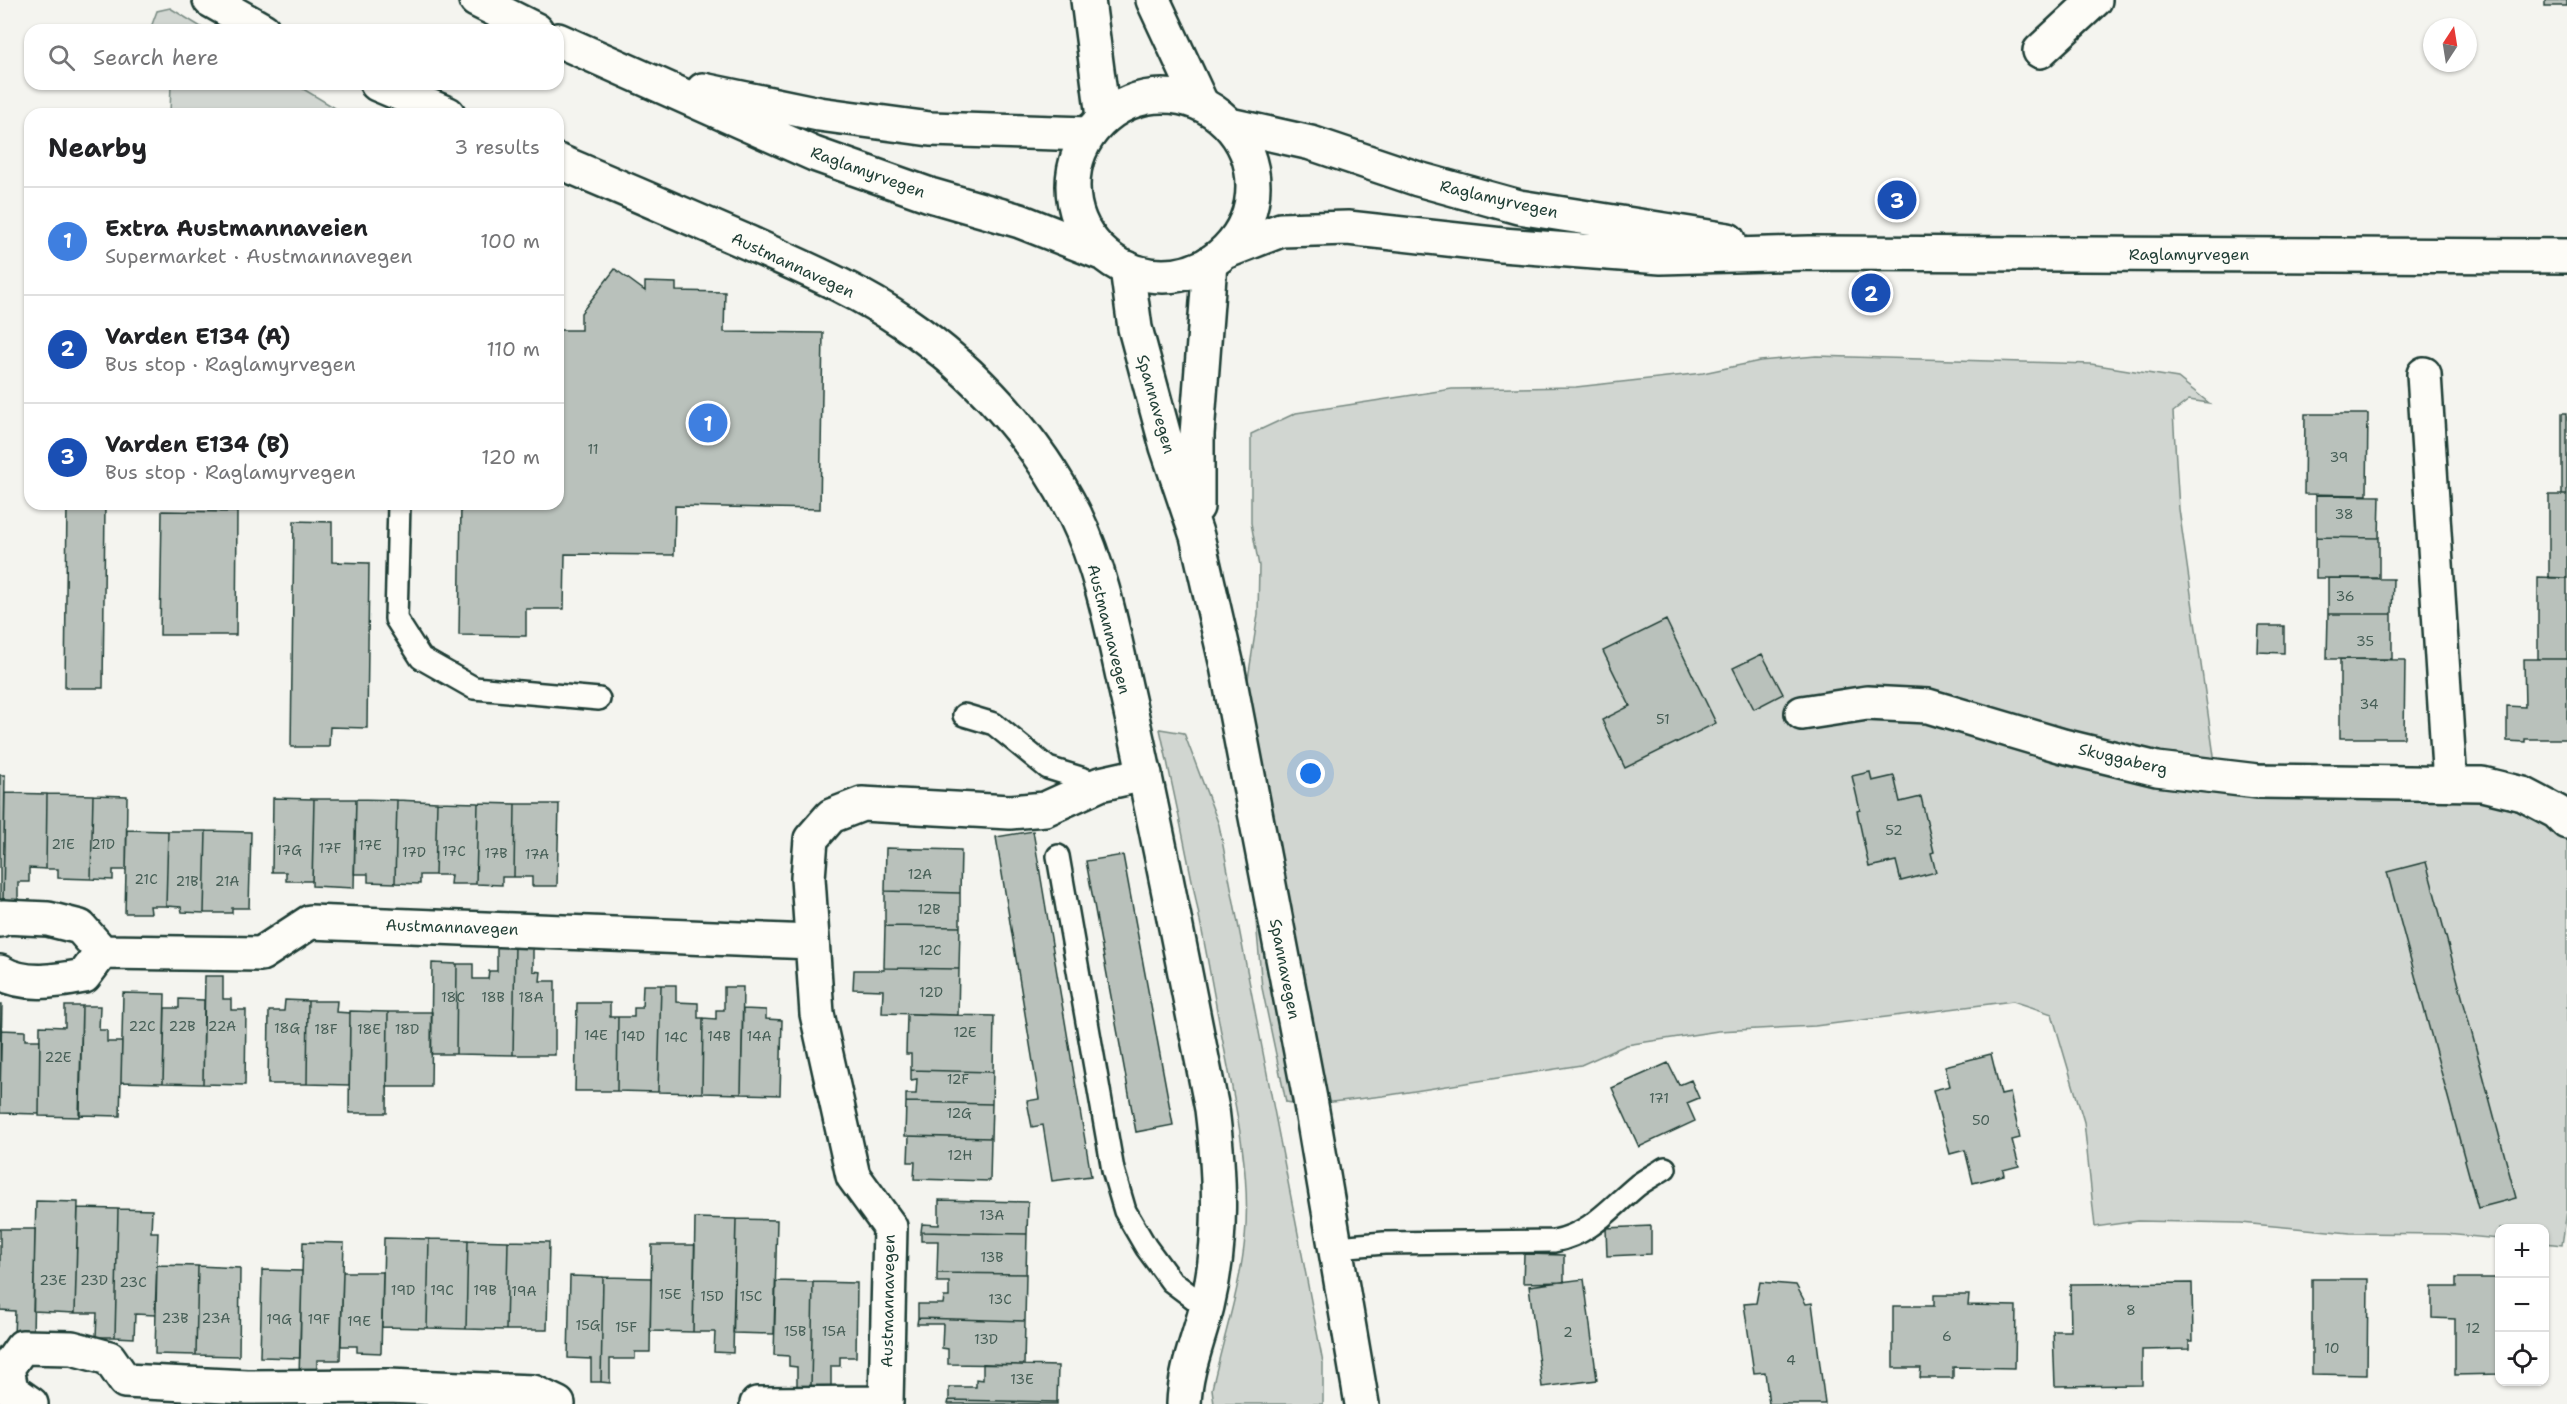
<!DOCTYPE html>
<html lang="en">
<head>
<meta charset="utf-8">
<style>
	body { margin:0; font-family:"Shantell Sans",sans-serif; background:#f6f6f6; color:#202124 }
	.controls { position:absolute; right:18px; bottom:18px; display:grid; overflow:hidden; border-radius:12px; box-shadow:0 2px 4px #0004 }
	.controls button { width:54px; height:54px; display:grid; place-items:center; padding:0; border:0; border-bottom:2px solid #e0e0e0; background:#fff; color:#202124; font:30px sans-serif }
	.compass { position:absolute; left:2423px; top:18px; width:54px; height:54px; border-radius:50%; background:#fff; box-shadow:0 2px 4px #0004; rotate:12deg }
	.you { position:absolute; left:1311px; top:774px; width:21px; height:21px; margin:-15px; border:4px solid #fff; border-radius:50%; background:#1a73e8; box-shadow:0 0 0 9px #1a73e833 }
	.badge { display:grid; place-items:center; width:39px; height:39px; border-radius:50%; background:#b45309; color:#fff; font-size:20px; font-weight:700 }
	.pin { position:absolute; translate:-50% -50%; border:3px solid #fff; box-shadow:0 2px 6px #0006 }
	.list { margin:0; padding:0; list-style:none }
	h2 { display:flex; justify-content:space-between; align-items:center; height:78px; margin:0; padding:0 24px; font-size:26px }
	h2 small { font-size:20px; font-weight:400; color:#757577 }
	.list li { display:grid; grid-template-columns:39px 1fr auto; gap:18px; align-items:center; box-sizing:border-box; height:108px; padding:0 24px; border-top:2px solid #e0e0e0 }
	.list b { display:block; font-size:22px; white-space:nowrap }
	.list p { margin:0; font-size:20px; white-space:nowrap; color:#757577 }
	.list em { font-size:20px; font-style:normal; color:#757577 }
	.icon { flex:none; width:33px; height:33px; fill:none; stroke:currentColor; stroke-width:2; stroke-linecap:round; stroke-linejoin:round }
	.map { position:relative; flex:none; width:2567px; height:1404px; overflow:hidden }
	.search { position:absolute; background:#fff; box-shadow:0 2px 4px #0004; left:24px; top:24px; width:540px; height:66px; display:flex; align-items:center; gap:15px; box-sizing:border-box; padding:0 21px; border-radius:18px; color:#757577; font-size:22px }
	.panel { position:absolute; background:#fff; box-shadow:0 2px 4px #0004; left:24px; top:108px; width:540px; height:402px; border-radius:18px }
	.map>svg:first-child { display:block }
	.green { fill:#d1d6d1; stroke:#788a82; stroke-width:1.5 }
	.building { fill:#b9c1bb; stroke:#1f3d34; stroke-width:1.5 }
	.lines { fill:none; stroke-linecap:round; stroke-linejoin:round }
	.lane-casing { stroke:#1f3d34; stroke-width:26 }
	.street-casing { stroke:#1f3d34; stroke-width:38 }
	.secondary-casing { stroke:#1f3d34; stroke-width:38 }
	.highway-casing { stroke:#1f3d34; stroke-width:38 }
	.lane { stroke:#fdfcf7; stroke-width:21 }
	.street { stroke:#fdfcf7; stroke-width:33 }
	.secondary { stroke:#fdfcf7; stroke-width:33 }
	.highway { stroke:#fdfcf7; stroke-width:33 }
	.labels { text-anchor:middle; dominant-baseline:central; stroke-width:4.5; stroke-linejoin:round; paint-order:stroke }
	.number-label { font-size:14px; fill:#465e56 }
	.street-label { font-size:16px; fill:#1f3d34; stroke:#fdfcf7 }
</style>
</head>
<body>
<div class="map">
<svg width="2567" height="1404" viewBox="0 0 2567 1404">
	<rect width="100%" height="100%" fill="#f4f4ef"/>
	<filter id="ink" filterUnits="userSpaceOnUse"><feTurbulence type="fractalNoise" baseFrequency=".0167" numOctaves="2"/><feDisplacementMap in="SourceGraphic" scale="12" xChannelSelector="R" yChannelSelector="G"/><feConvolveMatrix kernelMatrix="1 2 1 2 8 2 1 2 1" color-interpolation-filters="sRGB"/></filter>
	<g filter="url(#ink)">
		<path class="green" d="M170,8L206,30H150L157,11Z
			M171,84H295L335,108V114H170Z
			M1816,356L2091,364L2178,378L2209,403L2189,400L2173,412L2179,509L2215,763L2516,782L2562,796L2567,816V1211L2562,1245L2545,1243L2544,1228H2500L2499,1239L2446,1234L2350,1233L2241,1223L2138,1221L2095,1227L2084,1122L2052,1014L2013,1001L1815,1026L1718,1031L1626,1045L1581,1065L1383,1096L1306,1105L1286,1102L1262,988L1252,876L1233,776L1258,614L1259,566L1251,523V434L1296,413L1452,389L1576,387L1703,373L1760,361Z
			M1160,729L1184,733L1219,825L1323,1363V1404H1214L1212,1389C1223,1339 1240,1289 1245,1238C1252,1170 1233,1094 1220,1027C1202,927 1182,828 1160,729Z"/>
		<path class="building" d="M2545,0H2567V6H2545Z
			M615,269L645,291V282L676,283V291L725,292L724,332L823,333L820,509L675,506L674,555L565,554L564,609H526V636L459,635L461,504H558V330H581V313Z
			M2562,413H2567V495H2562Z
			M2305,414H2368L2367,495L2304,494Z
			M2316,495L2380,496L2379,538L2316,537Z
			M2549,495H2567V578H2549Z
			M67,504H105L103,688H65Z
			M162,511L237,512L236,635H160Z
			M294,521L332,522V562L369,563L367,728L330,727L329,747H291Z
			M2316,537L2379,538V578H2316Z
			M2538,577L2567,578V659H2538Z
			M2328,578L2393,579L2392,614H2328Z
			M2328,614H2392V659H2327Z
			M1666,620L1716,723L1625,768L1602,720L1630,706L1603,651Z
			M2259,626H2284V653L2258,652Z
			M1762,654L1783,694L1754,709L1733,668Z
			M2340,659L2405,660L2404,738H2340Z
			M2524,659H2567V739H2525V742L2507,741V706L2525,707Z
			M1870,772L1872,781L1894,776L1900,802L1921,797L1934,852L1931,853L1936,872L1901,881L1896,861L1869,867L1857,811L1860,810L1852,776Z
			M0,775H5L3,902H0Z
			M5,793L47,794L46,869L29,868V882H18V902H3Z
			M47,794L93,795L91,879L58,878V869H46Z
			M93,795L127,796L126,870H113V880L91,879Z
			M273,798L314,799L312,881H286V872H272Z
			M314,799H356L354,888L312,886Z
			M356,799L397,800L395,883L368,882V874H354Z
			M397,800L437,802L435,875H420V884L395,883Z
			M437,802L478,803L476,884H450L451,875H435Z
			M478,803L515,804L514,877H502V885L476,884Z
			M515,804H559L557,886H532V877H514Z
			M127,830L168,831L166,906H150L151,913H125Z
			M168,831H206L204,913L182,912L181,907L166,906Z
			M206,831L251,832L249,908H232V913H204Z
			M1033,831L1091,1176L1052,1181L1043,1125L1032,1127L1027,1101L1039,1099L996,837Z
			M886,848L961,850L960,893L885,891Z
			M1123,855L1173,1125L1136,1132L1086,861Z
			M2426,862L2516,1198L2478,1208L2387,872Z
			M885,891L960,893V927L885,926Z
			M885,926L960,927L959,969L884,968Z
			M497,945H515L513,1055L456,1054L457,964H473V979H488L489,971H497Z
			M515,945L533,946V971L541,972L540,981H555V1055H513Z
			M432,963L457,964L456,1054H431Z
			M884,968L959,969L958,1015L882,1013L883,990L853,989L854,970H884Z
			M205,976H223V999H231V1010H246L245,1085L203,1084Z
			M643,985H661L658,1092L617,1091L618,1017H634V1008H642Z
			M661,985H676V1002L698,1003V1018H703L702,1093L658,1092Z
			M724,987H743L741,1094L702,1093L703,1018L716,1019V1010H724Z
			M123,993L165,994L163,1083L121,1082Z
			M179,999L204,1000L203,1084L163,1083L165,1008H179Z
			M285,1000L308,1001L307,1084H268L269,1011H284Z
			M308,1001H337L336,1012L350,1013L349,1085L307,1084Z
			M577,1003H610V1017H618L617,1091H575Z
			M0,1004H2L0,1099Z
			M65,1006H82L79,1117L39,1116L40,1026L65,1027Z
			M82,1006H100L99,1030H107V1042H122L120,1116L80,1115Z
			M743,1009L766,1010V1019L782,1020L780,1095L741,1094Z
			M350,1011L388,1012L387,1113H349Z
			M388,1012H432L431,1087H387Z
			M907,1014L994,1016L993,1072L911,1070V1054H906Z
			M1,1030L25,1031V1040H40L39,1114L0,1113Z
			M1991,1054L2001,1095L2010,1093L2020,1138L2012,1140L2019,1166L2003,1170L2004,1175L1973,1183L1965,1150L1950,1154L1933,1090L1950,1086L1945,1066Z
			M1668,1063L1679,1085L1691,1080L1699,1098L1687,1103L1695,1121L1639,1147L1612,1088Z
			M911,1070L993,1072L992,1104L906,1102V1094H916L917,1079L911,1080Z
			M906,1102L992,1104L991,1138L905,1136Z
			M909,1136L991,1138L990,1181L914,1179L915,1162H908Z
			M939,1200L1028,1202L1027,1234L921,1232L922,1224L939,1225Z
			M36,1201L78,1202L75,1313L33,1311Z
			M78,1208L118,1209L115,1337H96L97,1313H75Z
			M118,1209L152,1210L151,1232H158L155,1315L135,1314L134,1338L115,1337Z
			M695,1218L736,1219L733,1353L714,1352L715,1332H693Z
			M736,1219L777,1220L774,1334L733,1333Z
			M1651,1226V1254L1607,1256L1606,1228Z
			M0,1229H35L33,1335H14L15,1311L0,1310Z
			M921,1232L1027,1234L1026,1274L937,1273L938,1241H921Z
			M384,1238L429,1239L427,1328L382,1327Z
			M429,1239L468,1240L466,1329L427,1328Z
			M468,1240L508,1241L506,1330L466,1329Z
			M508,1241L549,1242L547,1330H506Z
			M303,1242L344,1243L340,1360H317V1376H299Z
			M652,1245H695L693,1332L650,1331Z
			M1524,1254L1564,1255V1282L1523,1283Z
			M157,1265L198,1266L196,1355L155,1354Z
			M198,1266L240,1268L239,1356L196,1355Z
			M262,1270L302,1271L300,1358L260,1357Z
			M343,1272H383L381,1353L357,1352V1346H341Z
			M937,1273L1026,1274L1025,1321L918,1318V1304H943L944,1297H949V1282H937Z
			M570,1276L603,1277L601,1382H591V1359L568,1358Z
			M603,1277L651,1278L650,1352H635V1359H610V1383L601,1382Z
			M2456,1278H2500V1374L2455,1375V1319L2432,1318V1287H2456Z
			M1584,1279L1597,1380L1542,1387L1529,1286Z
			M2312,1279H2368L2367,1375L2312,1374Z
			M776,1281L813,1282L811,1387H797V1367L789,1366V1356L774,1355Z
			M813,1282L857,1283L856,1357H840V1366H831V1388L811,1387Z
			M1760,1282L1796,1285L1806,1304L1812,1303L1825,1404H1769L1765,1372L1754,1373L1744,1304L1756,1303Z
			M2192,1283L2193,1341H2189V1349L2142,1350V1385L2055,1386L2053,1331H2071L2070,1284Z
			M1934,1295H1969L1968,1305L2016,1306L2015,1368L1953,1367V1378H1920L1921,1368H1893V1306H1934Z
			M918,1318L1025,1321L1024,1365L948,1364V1349L942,1348L943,1324H917Z
			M983,1364L1058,1366L1057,1402L949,1400V1387H976V1379L983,1380Z
			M178,1397H198V1404H178Z
			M949,1400L1057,1402V1404H948Z"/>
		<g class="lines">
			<g class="lane-casing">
				<path id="lane" d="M399,504L396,619L421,658L474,688L599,699
					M964,715L994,724L1048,768L1100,784
					M1058,856L1113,1170L1125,1211L1146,1247L1171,1281L1207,1308
					M1337,1247L1384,1243L1554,1241C1591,1234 1610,1208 1638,1185C1646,1179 1656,1174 1665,1168"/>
			</g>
			<g class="street-casing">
				<path id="street" d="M2040,51L2095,0
					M2424,374L2450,784
					M1802,713L1867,703L1928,706L2063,746L2157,769L2257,781L2482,784L2523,794L2557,812L2567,822
					M0,920L3,917L48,919L80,927L102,952L261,954L310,922L812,942
					M0,972C25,987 57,981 84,976L102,952
					M125,1381L247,1387L388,1386L533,1392L558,1404
					M31,1404L11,1390L7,1368L22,1347L72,1348L109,1358L125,1381
					M757,1404L886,1403L890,1227L853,1176L817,1014L808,878L811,839L831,816L862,804L1010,812L1045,809L1100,784L1145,774"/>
			</g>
			<g class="secondary-casing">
				<path id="secondary" d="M210,0L263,30
					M1088,0L1103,117
					M1153,0L1201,103
					M377,84L448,114
					M558,161C622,188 685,215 749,243C802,267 857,290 905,323C975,371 1037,439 1075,515C1104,574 1115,644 1130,708C1160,841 1185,975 1212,1109C1220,1175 1223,1240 1207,1306C1199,1339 1185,1370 1184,1404
					M1127,268L1135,328L1167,447L1197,536L1227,666L1310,1099L1362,1404
					M1197,507V434L1210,263"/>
			</g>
			<g class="highway-casing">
				<path id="highway" d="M476,0L536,30
					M558,40L814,154L930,195L1020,221L1104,254
					M703,90L819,114L930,129L1088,134
					M1073 186a90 90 0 1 1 180 0a90 90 0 1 1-180 0Z
					M1230,125L1311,143L1418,179L1519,207L1728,240
					M1227,251L1281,230L1348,228L1502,245L1661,257L1810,253L2567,256"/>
			</g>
			<use href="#lane" class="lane"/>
			<use href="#street" class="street"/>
			<use href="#secondary" class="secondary"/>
			<use href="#highway" class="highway"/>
		</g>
	</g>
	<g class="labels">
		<g class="number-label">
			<text x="593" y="449">11</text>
			<text x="2339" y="457">39</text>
			<text x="2344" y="514">38</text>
			<text x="2345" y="596">36</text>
			<text x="2365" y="641">35</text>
			<text x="2369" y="704">34</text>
			<text x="1663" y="719">51</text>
			<text x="1894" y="830">52</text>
			<text x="63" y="844">21E</text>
			<text x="103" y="844">21D</text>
			<text x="370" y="845">17E</text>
			<text x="330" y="848">17F</text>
			<text x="289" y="850">17G</text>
			<text x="454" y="851">17C</text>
			<text x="414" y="852">17D</text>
			<text x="496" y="853">17B</text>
			<text x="537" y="854">17A</text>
			<text x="920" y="874">12A</text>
			<text x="146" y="879">21C</text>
			<text x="187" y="881">21B</text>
			<text x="227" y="881">21A</text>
			<text x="929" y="909">12B</text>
			<text x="930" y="950">12C</text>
			<text x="931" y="992">12D</text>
			<text x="453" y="997">18C</text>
			<text x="493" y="997">18B</text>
			<text x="531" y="997">18A</text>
			<text x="142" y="1026">22C</text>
			<text x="182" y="1026">22B</text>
			<text x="222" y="1026">22A</text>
			<text x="287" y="1028">18G</text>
			<text x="326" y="1029">18F</text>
			<text x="369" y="1029">18E</text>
			<text x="407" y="1029">18D</text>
			<text x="965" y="1032">12E</text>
			<text x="596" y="1035">14E</text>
			<text x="633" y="1036">14D</text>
			<text x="719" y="1036">14B</text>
			<text x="759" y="1036">14A</text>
			<text x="676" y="1037">14C</text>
			<text x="58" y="1057">22E</text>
			<text x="958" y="1079">12F</text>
			<text x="1659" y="1098">171</text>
			<text x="959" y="1113">12G</text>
			<text x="1981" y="1120">50</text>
			<text x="960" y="1155">12H</text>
			<text x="992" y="1215">13A</text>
			<text x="992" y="1257">13B</text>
			<text x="53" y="1280">23E</text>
			<text x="94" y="1280">23D</text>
			<text x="133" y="1282">23C</text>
			<text x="403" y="1290">19D</text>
			<text x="442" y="1290">19C</text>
			<text x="485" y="1290">19B</text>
			<text x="524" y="1291">19A</text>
			<text x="670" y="1294">15E</text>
			<text x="712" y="1296">15D</text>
			<text x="751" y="1296">15C</text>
			<text x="1000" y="1299">13C</text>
			<text x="2131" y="1310">8</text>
			<text x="175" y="1318">23B</text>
			<text x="216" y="1318">23A</text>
			<text x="279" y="1319">19G</text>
			<text x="319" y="1319">19F</text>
			<text x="359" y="1321">19E</text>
			<text x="588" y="1325">15G</text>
			<text x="626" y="1327">15F</text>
			<text x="2473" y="1328">12</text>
			<text x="795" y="1331">15B</text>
			<text x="834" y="1331">15A</text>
			<text x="1568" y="1332">2</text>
			<text x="1947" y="1336">6</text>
			<text x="986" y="1339">13D</text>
			<text x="2332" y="1348">10</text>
			<text x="1791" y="1360">4</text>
			<text x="1022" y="1379">13E</text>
		</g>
		<g class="street-label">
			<text transform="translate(868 172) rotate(20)">Raglamyrvegen</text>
			<text transform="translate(1499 199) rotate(13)">Raglamyrvegen</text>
			<text x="2189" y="254">Raglamyrvegen</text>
			<text transform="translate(793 265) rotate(25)">Austmannavegen</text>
			<text transform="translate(1156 404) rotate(74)">Spannavegen</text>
			<text transform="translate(1109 629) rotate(76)">Austmannavegen</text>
			<text transform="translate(2123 759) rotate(13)">Skuggaberg</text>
			<text transform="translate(452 927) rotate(2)">Austmannavegen</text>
			<text transform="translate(1285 969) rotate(79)">Spannavegen</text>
			<text transform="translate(888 1301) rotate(-89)">Austmannavegen</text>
		</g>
	</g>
</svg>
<div class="controls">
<button>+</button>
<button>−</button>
<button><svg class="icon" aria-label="locate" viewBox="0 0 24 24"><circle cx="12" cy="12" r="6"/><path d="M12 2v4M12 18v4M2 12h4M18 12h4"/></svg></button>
</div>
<svg class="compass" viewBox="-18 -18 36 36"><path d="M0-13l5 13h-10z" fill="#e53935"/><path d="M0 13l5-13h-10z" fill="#757577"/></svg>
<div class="you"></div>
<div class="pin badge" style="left:708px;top:423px;background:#3f7fe0">1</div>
<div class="pin badge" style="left:1871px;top:293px;background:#1a4fb4">2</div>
<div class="pin badge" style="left:1897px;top:200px;background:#1a4fb4">3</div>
<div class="search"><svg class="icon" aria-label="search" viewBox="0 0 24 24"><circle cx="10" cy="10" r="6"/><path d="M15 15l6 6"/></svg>Search here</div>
<section class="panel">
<h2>Nearby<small>3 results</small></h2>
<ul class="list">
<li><span class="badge" style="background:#3f7fe0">1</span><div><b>Extra Austmannaveien</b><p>Supermarket · Austmannavegen</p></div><em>100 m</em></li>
<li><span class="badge" style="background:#1a4fb4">2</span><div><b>Varden E134 (A)</b><p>Bus stop · Raglamyrvegen</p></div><em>110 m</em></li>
<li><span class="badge" style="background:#1a4fb4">3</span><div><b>Varden E134 (B)</b><p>Bus stop · Raglamyrvegen</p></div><em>120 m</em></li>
</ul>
</section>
</div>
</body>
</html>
